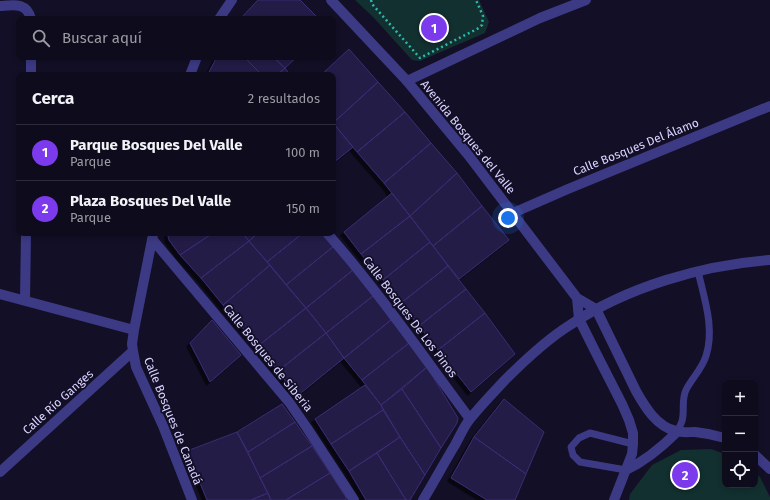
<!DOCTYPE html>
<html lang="es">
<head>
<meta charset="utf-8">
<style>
	body { margin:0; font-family:"Fira Sans",sans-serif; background:#171425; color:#f1f3f6 }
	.controls { position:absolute; right:12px; bottom:12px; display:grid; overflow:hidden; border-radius:8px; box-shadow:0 2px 6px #0003 }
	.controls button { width:36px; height:36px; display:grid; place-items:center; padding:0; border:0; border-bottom:1px solid #2e2b3b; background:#0e0b1c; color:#f1f3f6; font:20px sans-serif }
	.you { position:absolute; left:508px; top:218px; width:14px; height:14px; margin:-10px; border:3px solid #fff; border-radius:50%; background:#1a73e8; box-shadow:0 0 0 6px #1a73e833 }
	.badge { display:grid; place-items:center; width:26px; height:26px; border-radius:50%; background:#7c3aed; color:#fff; font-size:13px; font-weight:700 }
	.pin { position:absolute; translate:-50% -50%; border:2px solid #fff; box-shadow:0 1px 4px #0006 }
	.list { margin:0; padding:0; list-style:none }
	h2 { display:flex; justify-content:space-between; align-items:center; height:52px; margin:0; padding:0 16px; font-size:17px }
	h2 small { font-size:13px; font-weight:400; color:#9b9ba3 }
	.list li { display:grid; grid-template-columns:26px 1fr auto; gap:12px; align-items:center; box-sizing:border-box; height:56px; padding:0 16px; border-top:1px solid #2e2b3b }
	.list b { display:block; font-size:15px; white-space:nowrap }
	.list p { margin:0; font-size:13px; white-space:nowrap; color:#9b9ba3 }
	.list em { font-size:13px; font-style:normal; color:#9b9ba3 }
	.icon { flex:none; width:22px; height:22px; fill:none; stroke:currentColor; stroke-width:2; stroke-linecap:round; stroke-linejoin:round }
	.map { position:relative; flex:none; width:770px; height:500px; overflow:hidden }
	.search { position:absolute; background:#0e0b1c; box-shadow:0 2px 6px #0003; left:16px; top:16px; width:320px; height:44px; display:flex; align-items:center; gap:10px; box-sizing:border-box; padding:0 14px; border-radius:8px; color:#9b9ba3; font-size:15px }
	.panel { position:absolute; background:#0e0b1c; box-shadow:0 2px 6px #0003; left:16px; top:72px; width:320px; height:164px; border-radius:8px }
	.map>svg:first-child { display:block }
	.green { fill:#12302f }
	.building { fill:#241b47; stroke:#3b2d73; filter:url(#shadow) }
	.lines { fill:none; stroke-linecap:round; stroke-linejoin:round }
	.path { stroke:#2fb8b0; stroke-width:2.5; stroke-dasharray:2 3; stroke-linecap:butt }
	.service { stroke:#3d3a85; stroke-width:7 }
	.minor { stroke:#3d3a85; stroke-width:10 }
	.tertiary { stroke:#3d3a85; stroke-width:10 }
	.labels { text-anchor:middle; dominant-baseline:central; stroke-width:3.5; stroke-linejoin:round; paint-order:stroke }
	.street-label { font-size:12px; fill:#d9d4ff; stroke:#130f26 }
</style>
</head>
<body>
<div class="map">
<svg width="770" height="500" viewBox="0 0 770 500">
	<defs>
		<filter id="shadow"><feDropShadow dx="-3.5" dy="3.5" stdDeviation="0" flood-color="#0009"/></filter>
	</defs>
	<rect width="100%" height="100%" fill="#130f26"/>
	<path class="green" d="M355,0H479L489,22L485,33L420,61L412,60L373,17Z
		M711,449L725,454V485H755V473L760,477L770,497V500H629L630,494L652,465L681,450Z"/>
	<path class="building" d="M258,0H300L319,19H240Z
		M349,49L378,82L333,123V75H321Z
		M217,57H244L262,75H208L210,70Z
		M244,57H273L285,68L277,75H262Z
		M273,57H297L285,68Z
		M285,68L290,75H277Z
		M378,82L405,112L357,152L333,123Z
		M405,112L431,143L384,183L357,152Z
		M333,123L353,147L333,163Z
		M431,143L457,173L410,216L384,183Z
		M457,173L482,206L433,246L410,216Z
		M392,193L410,216L361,254L344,232Z
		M482,206L509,240L459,279L433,246Z
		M410,216L430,242L383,280L361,254Z
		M168,233H213L180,255L169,240L168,236Z
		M213,233H242L249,241L201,278L180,255Z
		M242,233H258L249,241Z
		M258,233H303L267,262L249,241Z
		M303,233H321L334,246L286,285L267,262Z
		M249,241L270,265L223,305L201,278Z
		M430,242L448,266L401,303L383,280Z
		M334,246L353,270L306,308L286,285Z
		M270,265L306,308L258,346L223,305Z
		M448,266L466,289L419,326L401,303Z
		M353,270L373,296L326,333L306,308Z
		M466,289L485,313L438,350L419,326Z
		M373,296L391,320L344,358L326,333Z
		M306,308L326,333L278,371L258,346Z
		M485,313L515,354L471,392L438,350Z
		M212,320L241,355L210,382L190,343Z
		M391,320L409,343L362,380L344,358Z
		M326,333L344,358L297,396L278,371Z
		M409,343L427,367L381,405L362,380Z
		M427,367L458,418L457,423L441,448L402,389Z
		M365,385L381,405L383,410L331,444L315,419Z
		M402,389L441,448L425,475L400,437L381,405Z
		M504,399L544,432L526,474L474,437Z
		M282,404L295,422L248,452L237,432Z
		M383,410L400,437L349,471L331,444Z
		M295,422L312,446L260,478L248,452Z
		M237,432L268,493L251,500H207L187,451Z
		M400,437L425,475L410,500H406L377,453Z
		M474,437L526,474L515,500H487L451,478Z
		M312,446L330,473L286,500H271L260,478Z
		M377,453L406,500H366L349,471Z
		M330,473L347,499L344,500H286Z
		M268,493L271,500H251Z"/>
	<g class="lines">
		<path class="path" d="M371,0L372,4L420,58L477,29L482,25L483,16L476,0"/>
		<path class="service" d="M677,432C679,428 681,424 682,421C685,411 681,400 686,390C692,378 702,369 706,356C715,328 704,298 698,271
			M626,470L580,462L573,455L571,447L579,438L590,433L633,444"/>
		<path class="minor" d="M0,6C14,5 27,2 31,19
			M219,19L232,0
			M31,75V57
			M190,75L197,57
			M407,81L540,18L586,0
			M513,213L568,189L770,106
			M327,233C379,292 423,356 470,419
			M153,235L134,330L132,344L133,351L136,367L163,426L192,500
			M152,239L289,402L307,428L354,500
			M0,294L134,330
			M25,300L26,233
			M0,472L133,351
			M423,500C434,482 444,463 455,445C460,436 464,426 470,419C481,405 493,393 505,380C525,360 546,340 570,325C627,287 702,265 770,260"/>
		<path class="tertiary" d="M331,0L407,81L469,156L577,298L596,309L636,391C645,407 657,427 676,431C682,433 689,432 695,432C705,433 715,435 725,438
			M577,298L579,319L597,355L622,404L629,420L633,433V444L632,454L614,500
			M755,455L770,469
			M626,470C645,461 662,447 677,432"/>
	</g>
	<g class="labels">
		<g class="street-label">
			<text transform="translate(468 137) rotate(51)">Avenida Bosques del Valle</text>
			<text transform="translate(636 147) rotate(-22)">Calle Bosques Del Álamo</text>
			<text transform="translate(410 317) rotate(53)">Calle Bosques De Los Pinos</text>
			<text transform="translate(268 358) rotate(51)">Calle Bosques de Siberia</text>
			<text transform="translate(58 402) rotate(-42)">Calle Río Ganges</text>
			<text transform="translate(173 421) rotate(68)">Calle Bosques de Canadá</text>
		</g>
	</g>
</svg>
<div class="controls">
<button>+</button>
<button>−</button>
<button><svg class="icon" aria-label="locate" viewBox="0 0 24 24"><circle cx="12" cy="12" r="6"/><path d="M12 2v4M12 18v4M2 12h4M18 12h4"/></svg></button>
</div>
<div class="you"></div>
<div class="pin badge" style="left:434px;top:28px">1</div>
<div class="pin badge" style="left:685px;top:475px">2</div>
<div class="search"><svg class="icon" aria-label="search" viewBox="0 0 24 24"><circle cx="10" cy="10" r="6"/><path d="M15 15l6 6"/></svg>Buscar aquí</div>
<section class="panel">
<h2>Cerca<small>2 resultados</small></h2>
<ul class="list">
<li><span class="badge">1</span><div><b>Parque Bosques Del Valle</b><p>Parque</p></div><em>100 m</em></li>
<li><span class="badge">2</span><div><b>Plaza Bosques Del Valle</b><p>Parque</p></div><em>150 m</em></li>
</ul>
</section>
</div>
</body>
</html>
